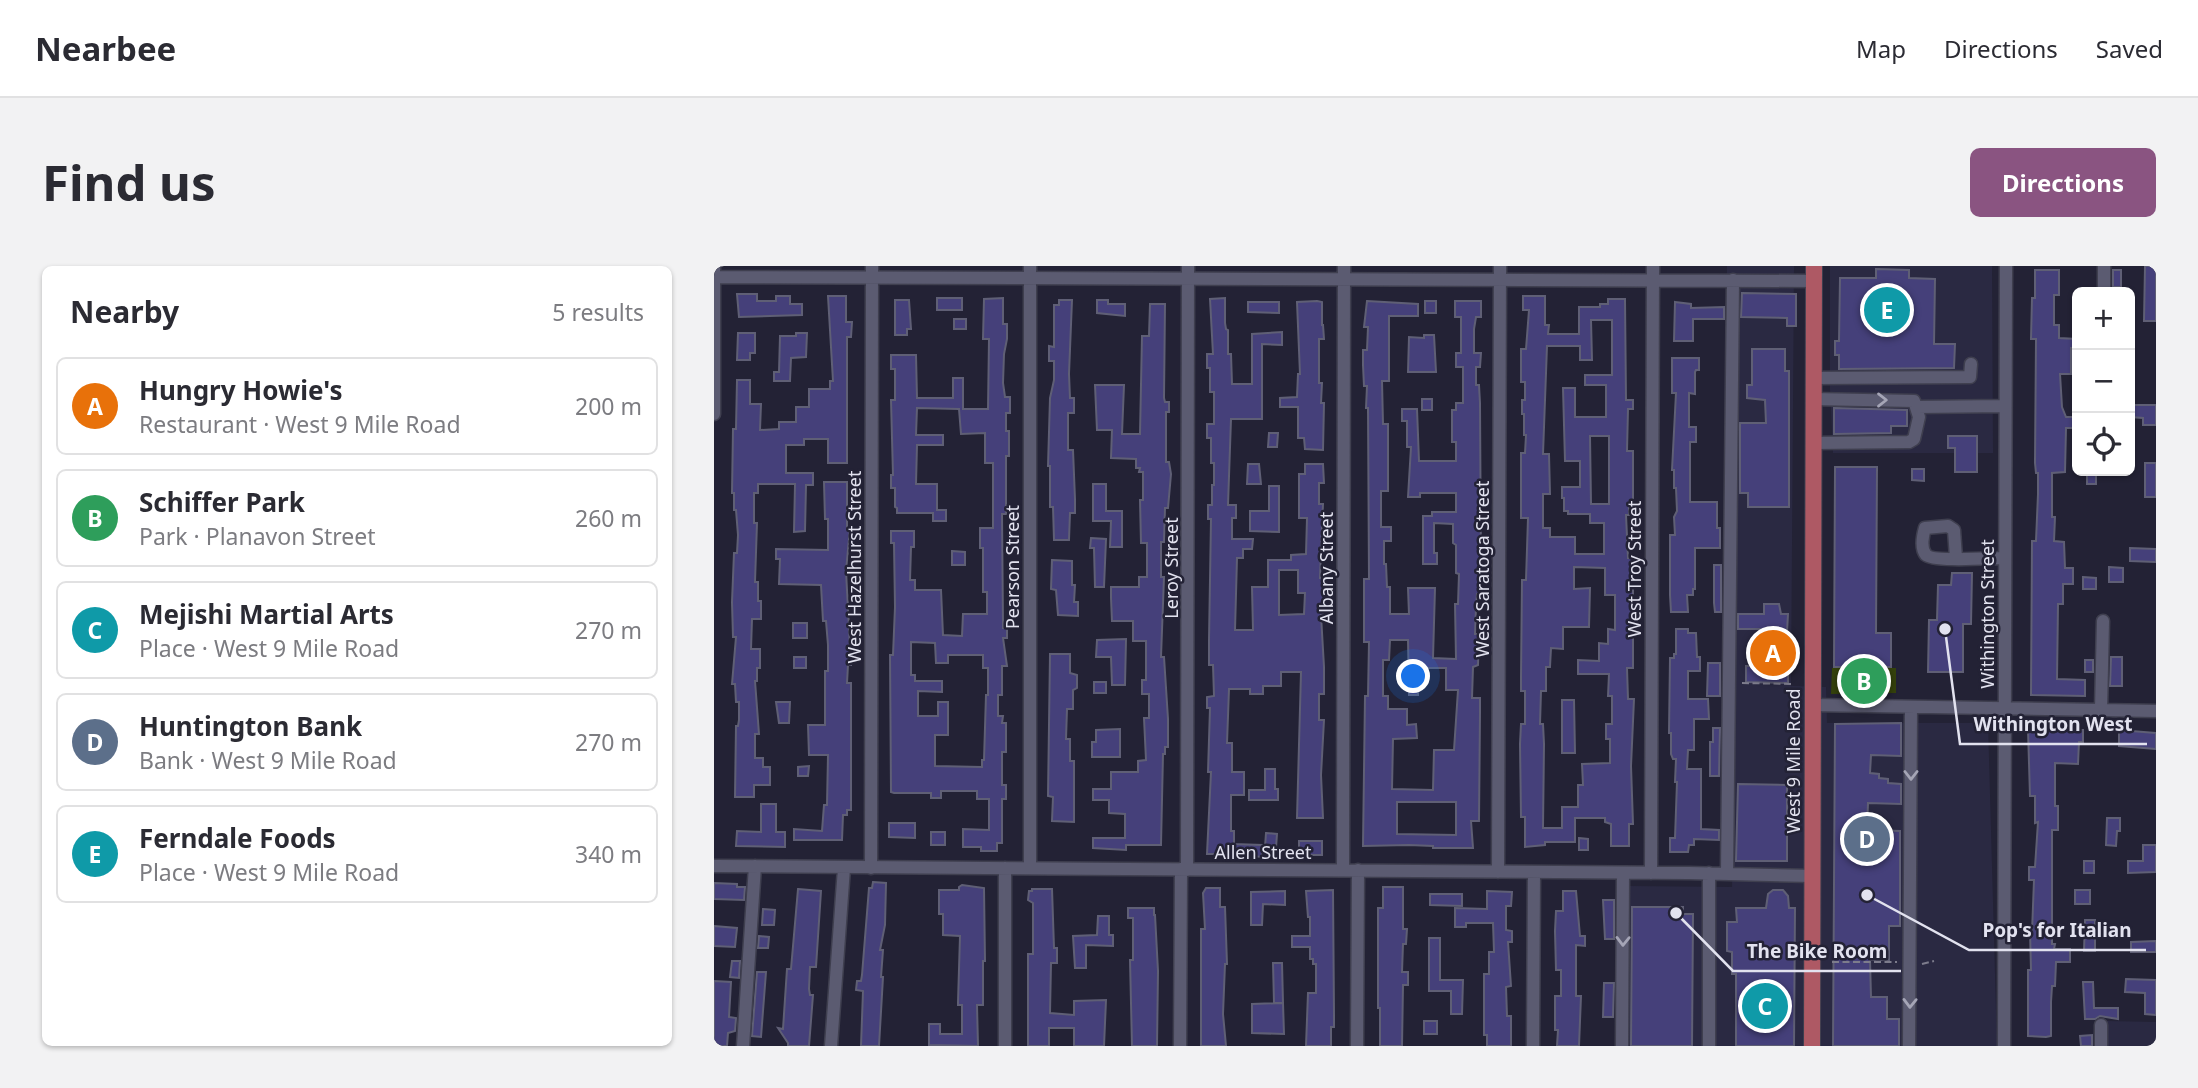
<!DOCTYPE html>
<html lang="en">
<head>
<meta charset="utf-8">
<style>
	body { margin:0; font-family:"Noto Sans",sans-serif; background:#f2f2f3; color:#2b2b33 }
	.controls { position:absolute; right:21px; top:21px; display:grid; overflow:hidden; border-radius:10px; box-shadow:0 2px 5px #0004 }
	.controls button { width:63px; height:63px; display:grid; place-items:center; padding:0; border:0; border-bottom:2px solid #e1e1e2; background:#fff; color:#2b2b33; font:35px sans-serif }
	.you { position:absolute; left:700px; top:411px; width:24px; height:24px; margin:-18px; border:5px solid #fff; border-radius:50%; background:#1a73e8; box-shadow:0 0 0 10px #1a73e833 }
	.badge { display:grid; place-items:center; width:46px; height:46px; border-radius:50%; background:#8a5481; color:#fff; font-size:23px; font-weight:700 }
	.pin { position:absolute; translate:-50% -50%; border:4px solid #fff; box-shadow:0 2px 7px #0006 }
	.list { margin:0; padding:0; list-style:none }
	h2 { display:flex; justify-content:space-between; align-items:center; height:91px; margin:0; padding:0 28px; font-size:30px }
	h2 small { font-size:23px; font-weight:400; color:#7c7c81 }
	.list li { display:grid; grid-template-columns:46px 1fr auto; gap:21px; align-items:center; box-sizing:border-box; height:98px; margin:0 14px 14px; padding:0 14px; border:2px solid #e1e1e2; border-radius:10px }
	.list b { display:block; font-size:26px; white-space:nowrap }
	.list p { margin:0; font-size:23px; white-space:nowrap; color:#7c7c81 }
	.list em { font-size:23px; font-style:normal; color:#7c7c81 }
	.icon { flex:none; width:38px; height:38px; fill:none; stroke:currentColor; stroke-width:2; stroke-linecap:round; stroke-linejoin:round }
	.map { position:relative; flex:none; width:1442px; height:780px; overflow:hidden; border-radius:10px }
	header { display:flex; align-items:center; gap:42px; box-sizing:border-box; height:98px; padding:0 35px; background:#fff; border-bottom:2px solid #e1e1e2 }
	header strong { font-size:33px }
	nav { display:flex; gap:38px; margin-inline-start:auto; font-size:24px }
	.intro { display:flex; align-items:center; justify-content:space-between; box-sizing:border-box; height:168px; padding:0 42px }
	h1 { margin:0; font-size:49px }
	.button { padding:18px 32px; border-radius:10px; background:#8a5481; color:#fff; font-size:24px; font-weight:700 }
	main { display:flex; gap:42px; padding:0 42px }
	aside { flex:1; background:#fff; border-radius:10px; box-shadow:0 2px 5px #0004 }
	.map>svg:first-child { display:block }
	.built { fill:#2a2942 }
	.green { fill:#35420c }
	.building { fill:#45407a; stroke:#5f5f75; stroke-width:2; fill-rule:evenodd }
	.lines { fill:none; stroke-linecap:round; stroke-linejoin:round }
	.minor-casing { stroke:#3f3f4f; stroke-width:15 }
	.major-casing { stroke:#3f3f4f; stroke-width:18 }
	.path { stroke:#7d7c8c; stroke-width:2; stroke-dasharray:7 3.5; stroke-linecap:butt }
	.minor { stroke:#5b5b71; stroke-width:12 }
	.major { stroke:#ae5964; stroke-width:16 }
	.oneway { stroke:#a5a5b6 }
	.labels { text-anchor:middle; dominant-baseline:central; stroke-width:5; stroke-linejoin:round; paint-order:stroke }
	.street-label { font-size:18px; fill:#e2e2ef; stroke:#232235 }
	.leader { fill:none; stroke:#e2e2ef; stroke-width:2.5 }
	.callout-dot { fill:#e2e2ef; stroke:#232235; stroke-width:2.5 }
	.callout-label { font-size:19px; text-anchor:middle; font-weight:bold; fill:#e2e2ef; stroke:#232235; stroke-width:5; stroke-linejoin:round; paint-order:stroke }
</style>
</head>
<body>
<header>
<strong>Nearbee</strong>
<nav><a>Map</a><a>Directions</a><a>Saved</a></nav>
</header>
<div class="intro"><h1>Find us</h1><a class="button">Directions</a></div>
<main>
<aside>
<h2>Nearby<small>5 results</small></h2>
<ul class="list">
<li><span class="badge" style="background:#e8710a">A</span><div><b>Hungry Howie's</b><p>Restaurant · West 9 Mile Road</p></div><em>200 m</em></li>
<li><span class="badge" style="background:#2e9e5b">B</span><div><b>Schiffer Park</b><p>Park · Planavon Street</p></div><em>260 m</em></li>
<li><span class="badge" style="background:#0f9aa8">C</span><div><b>Mejishi Martial Arts</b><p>Place · West 9 Mile Road</p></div><em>270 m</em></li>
<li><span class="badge" style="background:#5c6f8a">D</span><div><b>Huntington Bank</b><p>Bank · West 9 Mile Road</p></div><em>270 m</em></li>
<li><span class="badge" style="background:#0f9aa8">E</span><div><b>Ferndale Foods</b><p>Place · West 9 Mile Road</p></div><em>340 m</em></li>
</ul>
</aside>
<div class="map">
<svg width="1442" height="780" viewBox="0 0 1442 780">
	<rect width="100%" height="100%" fill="#232235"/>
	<path class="built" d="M1013,0H1080L1077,420L1112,421L1113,457H1274L1283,780H913L914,620L1018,621L1022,420L1023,29L1013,28Z
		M1116,0H1278L1279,187H1119L1116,123Z
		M1393,755L1442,756V780H1393Z"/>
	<path class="green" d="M1118,402H1182V427L1117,428Z"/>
	<path class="building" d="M1431,0H1442V55H1430Z
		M1162,3L1195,4V12L1221,13L1220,78H1241L1240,102L1125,103V89H1121V75H1125L1126,12H1162Z
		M1321,4H1345V29H1340V59H1345V72L1363,73V82H1357V108H1346L1348,141L1352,151H1363V162H1352L1351,206L1338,207V251H1341L1340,275L1350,276L1351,302H1359V318H1349V338H1344L1343,413L1371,414V430L1317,429L1318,275H1322L1324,228V207H1322L1321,197L1322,73H1317L1318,32H1321Z
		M1399,4H1407V21H1399Z
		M1028,27L1082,28V60H1073V52L1027,51Z
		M23,28H43V35H62V30H76V38H88V49L25,51Z
		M114,30H132V56H138L137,71H133V197H114V173H90V179H72V207H99V219H92L91,265L80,266L81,218H44V227H40V257H43L41,316H44V335H47V353H38L37,383H46V402H43V415H41L45,468H41V492H49V501H56V519H40V531H21L22,460H24L25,454V436H22L21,418H18L22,371H19L18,336L20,287H23L24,269L22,244H20V227H18L19,163H22L23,114H36V138H47L46,164L65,163V156H82V141H95V123H116V115H119Z
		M809,30H831V59H835L834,68H865V41H886V38H894V33H911L912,134H919V143H914L913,185H919V241H915V249H912L914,292H919V402H913L914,433H920L917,500L919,558H915V580H897V558L891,556V552H861V576H831V579L811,581V551H807L806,478L807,458H811V425H807V411L808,314H812L814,252H807V187H811L812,169H810V148H808V134H811V116H807V83H812L815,44H809ZM877,54H898V109H871V119H892V151H861V122H849L851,195H866V221H848V232H850V245H854V248H876V257H890V288H861V271H836V262H829V228H836L835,188H829L833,80H866V94H878ZM876,170H895V238H877ZM860,301L891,302V329H901V364L894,363V378L885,377V395L864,394V408H895L894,430H898V458H892V473H896V497L868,498L869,519H864V541H848V562H829L830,478L829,458H826L827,425H832V401H836L837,382L849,383V361H875L876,322L860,323Z
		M223,32H248V44H223Z
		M289,32V58H293V73L290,88L289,117L291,131H296V147H292V165H295V190H292V248H288L289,360V362H293V372H289L293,400H288V429H284V450H289L288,457H292V486H288V519H292V533H288V577H283V585H267V581H249V563L275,564V533H263V525H227V532H217V527H180L177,526L176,389H179L181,341L180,277H177V265H200V281H197L196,314H201V324H227L229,369L248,370L249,348H273V326H269V282H266V262H279V197H271V167L247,168L245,143L203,142L202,169H229V179H203L202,218H223V244H232V255H219V247H183V242L181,241V222H177V209H179L177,134H181V103H177V89H202L203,132H239V112H249V143H274L275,73H269L270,33ZM197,376L221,377L222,397H234V389H269V402H274V429H272L270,494H268V501L221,500V469H234V436H224V450H204V425L228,426V415H201V409H197Z
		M511,32V57L512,63L514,64V88H517L518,118H538V68L568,66V79L548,78V153H517L514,239H522V252H518V273H539L538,283H529V292H523L521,364H539L538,321H554V294H577V289L592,288L593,252H585V208H591V198H609L610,217H605V238H609L606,312H611L609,349H607L610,401V428H605V454H610L607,509L609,552H583L587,406H567V420H549V428H536V423H515L513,477H518V506H530V529H517V565H520V578L548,579V591L537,590V588H493L497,506H494L496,442H493V431L500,430L499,399H495V374L497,253H494V239H498V219H500V197H497V172H493V158H500V126H496V102H493V88H499L496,33ZM565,304H584V327H591L590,348L565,349Z
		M181,34H195L197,63H193V69H181Z
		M345,34H358L355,108L356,132H360V147H354V184H359L361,233V247H356L355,274H340L339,241H336V200H334L336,132L340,114V95H335V80L340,81V39H345Z
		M383,34H394V38H411V50L383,47Z
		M603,35L608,36V59H609L610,73H605V117H608L607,137H610L609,184L591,183L590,172H584V141H566V132L583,131L584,108H586L583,36Z
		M653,35L704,38V50H675V115H668L669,158H674V225H667V261H677V275H670V298H672L673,321H676V348H695L694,322H721L719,392L742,393L741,338H744L745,308L742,307V279L739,277V258L720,257V287H723V298H709V250H718V246H742V227H706V231H694L697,181H693V155H688V143H703L705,195H742V176H738V144H742V137H749V101H742V87H747V51H741V35H767V51H762L760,63V87H767L766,101H762V119H765L766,137L767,299L766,328H763L762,342L761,368H765L764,399L759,401L758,432H766V447L765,555H757L759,582H719V580L695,579L649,580L651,430H654L655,376H650V313H655L654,142H652L653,120H650L649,99V84H653L654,61H650ZM676,374H694L695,429H704V402H732V424H744L740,484H720L719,524L678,523L679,473L703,472L702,458L693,459V443H674V430H669V394H675ZM683,536H742V569L683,568Z
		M711,35H722V47H711Z
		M534,36H565V47L534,46Z
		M961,36L977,38V42L1010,41V53H979V75H960Z
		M436,38H451L450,132L451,136H455V146H452V196H455L457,208L454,242H451L450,276H447V311H450L447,391H450L454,453V481H451V488H449L447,579H412V584L379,582V572H411V548L395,547V534H379V523H397V506H424V495L432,494L430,452H435V428H428V414H432V375H419V355H398L397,332V321H425V311H433V277H427L426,234H429V206H425L426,202H422V193L397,192L398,164H383L381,119H410L408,168H426L428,70H435Z
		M240,53H252V63H240Z
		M24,67H41V87H36V94H23Z
		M82,67H93L92,91L77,92L76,115H60V106H65L66,70H82Z
		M710,69H720L722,106H694L695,71L710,72Z
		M1038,83H1071V105H1075V241H1034V227H1026V157H1052L1051,134L1033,132V119H1038Z
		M958,92H985V104H982L981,106V128L975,127V161H982V176H976V236H1003V262H1006V282H981V323H979V329H973L974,346H957L956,329V269H961L960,251L963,245L962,222H960V204H958L962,127H958Z
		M708,133H718V144H708Z
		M1416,139H1442V159H1429V152L1416,151Z
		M1120,142L1193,144V160H1177V167L1120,168Z
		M555,167H564L563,181H554Z
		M1234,170H1263V206H1241V182H1234Z
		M1431,197H1442V231H1431Z
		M534,198H545L547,218H533Z
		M1121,201H1163L1162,367H1177V401H1120Z
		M1198,203H1210V215L1198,214Z
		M1373,205H1382V218H1373Z
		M110,216H133V262H136L132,305L137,399H134L133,417H137V544H133V549H129L128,574H80V563L108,565L110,539H113L114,489H95L94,459H111V405H114V379L112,355H109L107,319L65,318L66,293H62V283L114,284V253H111Z
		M379,218H392V245H408V281H396L397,255H379Z
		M555,220H565V266L536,265V245H555Z
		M377,272L392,273L390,321H381L380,282H376Z
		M1416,282L1442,283V296L1416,295Z
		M238,285L251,286V299H238Z
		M338,294L358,295V319H361L360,336H364V350L344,349L342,324L337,323Z
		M1000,299H1007V346H1001L1000,337Z
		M1395,301L1409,302V316H1395Z
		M1238,307H1258L1257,358H1249V406H1214L1215,354H1223L1224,319H1237Z
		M1369,311L1382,312V323H1369Z
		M1050,338H1065L1067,348H1074L1071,401H1074V417L1032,416V400H1045L1046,363H1024V348H1050Z
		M79,357H93V372H79Z
		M962,363H974V367H982L983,391H986V405H974V433H994L995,453H980V484H974L973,503H987V563L1005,564V574L980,573V579H975L974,586H956V572H961L963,516H961L962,493H959L957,488V467H955L956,392H960V388H962Z
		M412,373L411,419H398L397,391H382L383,374Z
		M336,388H356V407L363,409V422L359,424V443H353L352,473H356V495H360V556L338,555L339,531L334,530Z
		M80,391H92V402H80Z
		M1397,391H1408V420H1396Z
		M1371,394H1379V406H1371Z
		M994,397H1006V430H993Z
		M380,416H392V427H380Z
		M848,434H860L861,487H848Z
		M62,436H76L75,457H65Z
		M1187,457V490L1157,489L1156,507L1165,508V512L1174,513V517L1187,518V538L1154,537L1153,564L1186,565V660H1175V694H1156L1157,731H1173V753H1185V780H1119L1121,458Z
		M999,462H1006L1005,510H996V476H999Z
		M406,463V491H378V476H382V464Z
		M1314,464H1369V476H1365L1364,498L1341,497V540H1344V564H1338V678H1341L1340,683H1356V696H1342L1341,720H1338L1337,736V770L1332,771L1314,770V704H1317L1316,665L1318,666L1320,614H1315V601H1321L1324,556L1321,557V530H1316Z
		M1405,464L1442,467V483L1405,480Z
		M95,500L94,510H84V501Z
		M551,503H561V523H564V534H535V524H551Z
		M1024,518L1073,519V595H1022Z
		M47,538H62V566H71V581L22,580L23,565L47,566Z
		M1393,552H1406V565H1403L1402,580L1392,579Z
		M175,557H201V572L175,571Z
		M217,566H231V579H217Z
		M552,567L563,568L562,582L551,581Z
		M865,572L874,573V584H865Z
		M585,575H608V589H585Z
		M1429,579H1442V606L1414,607V595H1429Z
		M1370,595H1380V607H1370Z
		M159,616L172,617L171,659L166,684H169L167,711H169L165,780H147L149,725L142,724L143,715H147L148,709L155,622H158Z
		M0,617L23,618V621H31L30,634L0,633Z
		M248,619L270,622L271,695H269V739H263L264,780L215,779V758H226V768H248V739H244V736L246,670L229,669V648H225V624H245V621Z
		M669,621H689V663H693L692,678H689L688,706H694V719H689L688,780H666V742H664V642H669Z
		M492,622H506V641H511L513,698H511L509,748L512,780H487V663H491L489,627Z
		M84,623L107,625L102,701H96L95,723L96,729H99L95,780H74V777L64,762L69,763L73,703H77Z
		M318,623H338L340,682H343V697H337L336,747L360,749V735L392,734L390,780H360V762H335V780H314V688H319V637L314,634L315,625H318Z
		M619,624L620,749V761H617V780H592L594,727H602V698H599V693H596V681H578V670H596V651H594L592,625Z
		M1059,624H1069L1074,630L1075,642H1081L1080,780H1022V708H1018V686L1013,685V656H1023L1022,642H1052L1054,628Z
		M1361,624H1376V638H1361Z
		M571,625V639L549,638L548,659H537V626Z
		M773,625L798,626L797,640H792V664L798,665V676H794L797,720L792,721L793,750H797V780H773V769H770V708H775V686H780L779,657H752V661H741V642L773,643Z
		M849,625H862L866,670H871V680L862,679V730H867L865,780H843L844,764H841V730H847V704H842L841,665L842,645H849Z
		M716,628H748V640L716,639Z
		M889,634H900V673H891Z
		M918,641H969V648H979L978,780H917Z
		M414,642H440V649H441L444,705L443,780H418L416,694H419V652H414Z
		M49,643L61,644L60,659H48Z
		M384,650H395V669H399V680L372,679V702H361L359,670L383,669Z
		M1371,654H1381V685H1370Z
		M0,660L23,662L21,681L0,680Z
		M45,670L55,671L54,682H44Z
		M715,672H726V714H749L748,748H737V725H715Z
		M1442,675V686H1417V676Z
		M18,695H26L25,712L16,711Z
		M559,697H568L569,737H560Z
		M43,706H52L47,771L38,770Z
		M1412,713L1442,714V749L1431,748V727L1411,726Z
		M0,715L17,716L15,751L22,752L21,765L14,767L13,780H0Z
		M1369,716H1379L1380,742H1404V753L1386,750L1381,753H1371Z
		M890,717H900L899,751H889Z
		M569,737L570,768L538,767V738Z
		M710,755H723V768H710Z
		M1378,769V780H1367L1366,770Z"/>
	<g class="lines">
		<g class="minor-casing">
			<path id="minor" d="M1390,0V26
				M0,11L1100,15
				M1100,112L1256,111L1257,98
				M1203,141L1291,140
				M0,148V0
				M1099,177L1195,176L1200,173L1205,151L1200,135L1099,133
				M1242,292L1240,264L1234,260L1211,262C1209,269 1206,282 1212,289C1219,296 1278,292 1291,292
				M1098,439L1442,445
				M1387,444L1389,355
				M0,600L975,607L1098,610
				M157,602L158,0
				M316,602V0
				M473,604L474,0
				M629,604L630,0
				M784,606L786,0
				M937,607L939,0
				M1013,608L1019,14
				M29,780L41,600
				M117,780L130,602
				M291,780V602
				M466,780L467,603
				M643,780L644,604
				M819,780L820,606
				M908,780L909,607
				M995,780V607
				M1195,780L1197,441
				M1290,780L1292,0
				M1387,780V759"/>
		</g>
		<g class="major-casing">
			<path id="major" d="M1098,780L1100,0"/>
		</g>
		<path class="path" d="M1028,417L1079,418
			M1118,696H1183
			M1208,698L1220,695"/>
		<use href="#minor" class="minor"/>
		<use href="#major" class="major"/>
	</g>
	<defs><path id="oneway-chevron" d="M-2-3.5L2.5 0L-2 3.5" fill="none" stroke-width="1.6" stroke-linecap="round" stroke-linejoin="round" transform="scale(1.75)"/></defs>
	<g class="oneway">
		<use href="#oneway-chevron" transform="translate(1168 134)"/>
		<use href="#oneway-chevron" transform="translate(1197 509) rotate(90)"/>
		<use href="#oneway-chevron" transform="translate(909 675) rotate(91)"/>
		<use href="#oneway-chevron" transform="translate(1196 737) rotate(91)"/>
	</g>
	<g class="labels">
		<g class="street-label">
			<text transform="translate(140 301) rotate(-90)">West Hazelhurst Street</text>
			<text transform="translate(298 301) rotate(-90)">Pearson Street</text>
			<text transform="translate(457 302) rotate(-90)">Leroy Street</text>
			<text transform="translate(612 302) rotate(-90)">Albany Street</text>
			<text transform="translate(768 303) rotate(-90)">West Saratoga Street</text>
			<text transform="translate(920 303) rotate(-90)">West Troy Street</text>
			<text transform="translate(1273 348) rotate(-90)">Withington Street</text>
			<text transform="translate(1079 495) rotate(-90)">West 9 Mile Road</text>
			<text x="549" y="586">Allen Street</text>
		</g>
	</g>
	<path class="leader" d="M1231 363L1246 478H1433M1153 629L1255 684H1432M962 647L1019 705H1187"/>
	<g class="callout-dot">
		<circle cx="1231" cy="363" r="7"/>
		<circle cx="1153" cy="629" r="7"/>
		<circle cx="962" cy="647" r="7"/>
	</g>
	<g class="callout-label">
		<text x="1339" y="465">Withington West</text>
		<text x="1343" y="671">Pop's for Italian</text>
		<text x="1103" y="692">The Bike Room</text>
	</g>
</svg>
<div class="controls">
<button>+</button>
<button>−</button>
<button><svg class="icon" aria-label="locate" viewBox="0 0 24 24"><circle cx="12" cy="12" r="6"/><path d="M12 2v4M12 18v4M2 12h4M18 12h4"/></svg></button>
</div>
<div class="you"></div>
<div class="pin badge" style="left:1059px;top:387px;background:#e8710a">A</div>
<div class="pin badge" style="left:1150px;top:415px;background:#2e9e5b">B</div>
<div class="pin badge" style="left:1051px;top:740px;background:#0f9aa8">C</div>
<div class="pin badge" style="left:1153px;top:573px;background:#5c6f8a">D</div>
<div class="pin badge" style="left:1173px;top:44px;background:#0f9aa8">E</div>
</div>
</main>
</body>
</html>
